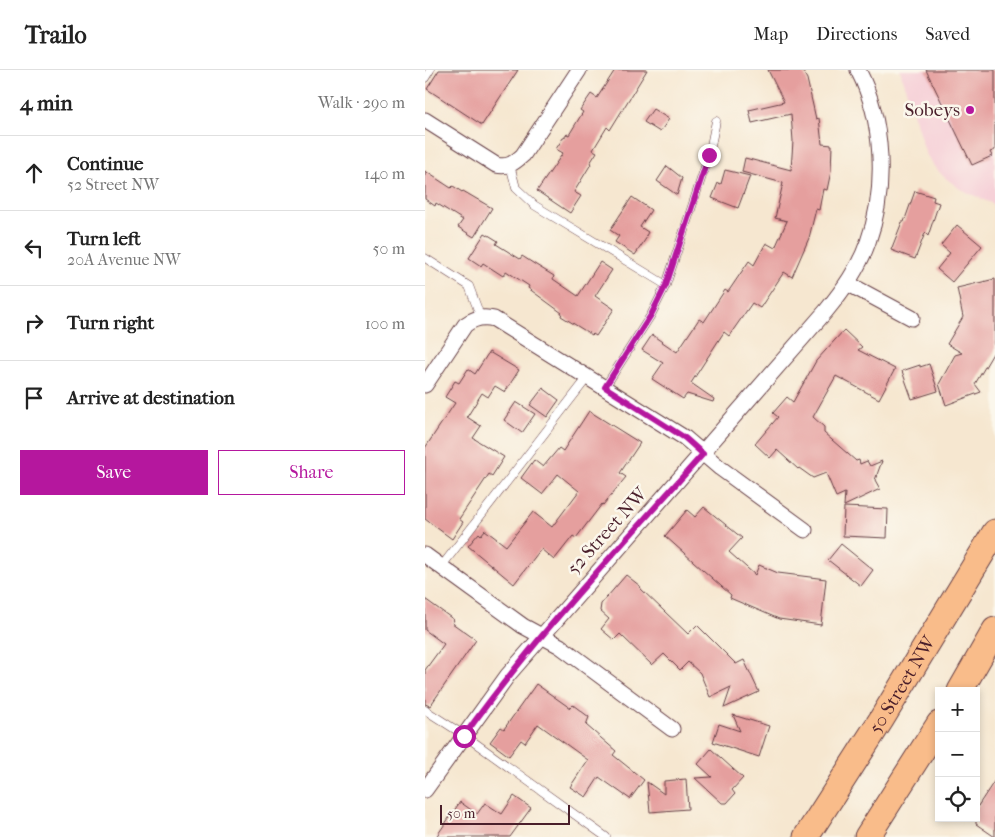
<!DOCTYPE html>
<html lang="en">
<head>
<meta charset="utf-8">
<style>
	body { margin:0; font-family:"IM FELL French Canon",serif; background:#f6f6f6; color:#222 }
	.controls { position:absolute; right:15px; bottom:15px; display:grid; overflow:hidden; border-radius:0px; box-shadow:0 2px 8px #0003 }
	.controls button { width:45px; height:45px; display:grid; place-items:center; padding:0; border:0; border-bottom:1px solid #e0e0e0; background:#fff; color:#222; font:25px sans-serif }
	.scale { position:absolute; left:15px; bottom:12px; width:130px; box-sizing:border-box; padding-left:5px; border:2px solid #4a1f2b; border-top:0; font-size:14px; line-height:18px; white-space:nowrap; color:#4a1f2b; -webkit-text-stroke:4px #fbf7ec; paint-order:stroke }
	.stop { position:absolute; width:15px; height:15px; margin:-11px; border:4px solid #b5179e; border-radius:50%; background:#fff }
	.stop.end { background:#b5179e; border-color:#fff; box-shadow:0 1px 5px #0008 }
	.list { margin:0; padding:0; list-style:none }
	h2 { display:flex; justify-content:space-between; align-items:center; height:65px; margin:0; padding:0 20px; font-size:21px }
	h2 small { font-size:16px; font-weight:400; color:#767676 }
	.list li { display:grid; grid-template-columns:32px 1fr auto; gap:15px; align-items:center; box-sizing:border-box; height:75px; padding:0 20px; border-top:1px solid #e0e0e0 }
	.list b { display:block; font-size:19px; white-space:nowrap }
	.list p { margin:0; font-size:16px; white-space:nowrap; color:#767676 }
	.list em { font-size:16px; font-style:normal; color:#767676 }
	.actions { display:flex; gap:10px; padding:15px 20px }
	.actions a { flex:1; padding:11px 0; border:1px solid #b5179e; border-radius:0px; text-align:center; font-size:18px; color:#b5179e }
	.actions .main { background:#b5179e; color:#fff }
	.icon { flex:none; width:28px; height:28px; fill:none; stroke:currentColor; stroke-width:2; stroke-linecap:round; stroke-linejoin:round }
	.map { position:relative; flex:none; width:570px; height:767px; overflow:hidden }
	header { display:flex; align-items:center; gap:30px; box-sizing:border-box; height:70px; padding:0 25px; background:#fff; border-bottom:1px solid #e0e0e0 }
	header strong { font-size:24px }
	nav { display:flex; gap:28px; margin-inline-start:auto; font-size:18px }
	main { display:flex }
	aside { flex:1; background:#fff }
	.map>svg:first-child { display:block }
	.built { fill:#f6cfd7 }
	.building { fill:#e59f9e }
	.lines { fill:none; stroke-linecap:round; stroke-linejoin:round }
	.lane-casing { stroke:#643d44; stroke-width:9 }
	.street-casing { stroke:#643d44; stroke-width:17 }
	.primary-casing { stroke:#643d44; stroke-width:27 }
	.lane { stroke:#fff; stroke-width:8 }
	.street { stroke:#fff; stroke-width:15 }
	.primary { stroke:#f9bc8a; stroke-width:25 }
	.route { stroke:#b5179e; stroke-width:6 }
	.poi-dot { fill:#b5179e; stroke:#fbf7ec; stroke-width:2 }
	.labels { text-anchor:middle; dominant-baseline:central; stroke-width:5; stroke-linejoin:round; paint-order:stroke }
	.poi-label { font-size:19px; fill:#4a1f2b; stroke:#fbf7ec; text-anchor:end }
	.street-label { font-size:19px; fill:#4a1f2b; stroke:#fbf7ec }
</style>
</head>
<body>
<header>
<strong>Trailo</strong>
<nav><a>Map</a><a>Directions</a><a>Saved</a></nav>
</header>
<main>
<aside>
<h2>4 min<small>Walk · 290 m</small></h2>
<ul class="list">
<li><svg class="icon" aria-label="ahead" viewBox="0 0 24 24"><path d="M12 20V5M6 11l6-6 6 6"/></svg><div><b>Continue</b><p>52 Street NW</p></div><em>140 m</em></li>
<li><svg class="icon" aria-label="left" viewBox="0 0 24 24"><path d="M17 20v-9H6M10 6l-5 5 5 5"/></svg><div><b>Turn left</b><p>20A Avenue NW</p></div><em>50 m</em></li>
<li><svg class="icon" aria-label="right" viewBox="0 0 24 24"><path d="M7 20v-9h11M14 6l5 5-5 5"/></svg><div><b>Turn right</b></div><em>100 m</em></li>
<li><svg class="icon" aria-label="arrive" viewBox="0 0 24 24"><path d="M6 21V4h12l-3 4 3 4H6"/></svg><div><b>Arrive at destination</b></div></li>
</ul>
<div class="actions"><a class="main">Save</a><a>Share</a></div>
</aside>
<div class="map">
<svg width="570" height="767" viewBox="0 0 570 767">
	<rect width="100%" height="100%" fill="#fbf7ec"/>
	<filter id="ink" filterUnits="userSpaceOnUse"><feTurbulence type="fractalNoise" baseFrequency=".02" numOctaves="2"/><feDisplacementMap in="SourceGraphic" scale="10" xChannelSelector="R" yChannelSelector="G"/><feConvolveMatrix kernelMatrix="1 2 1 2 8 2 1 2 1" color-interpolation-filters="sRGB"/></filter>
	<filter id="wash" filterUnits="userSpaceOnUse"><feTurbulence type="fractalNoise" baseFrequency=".0096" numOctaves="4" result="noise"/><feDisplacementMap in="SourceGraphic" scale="20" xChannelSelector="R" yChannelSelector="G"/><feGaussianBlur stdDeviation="1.12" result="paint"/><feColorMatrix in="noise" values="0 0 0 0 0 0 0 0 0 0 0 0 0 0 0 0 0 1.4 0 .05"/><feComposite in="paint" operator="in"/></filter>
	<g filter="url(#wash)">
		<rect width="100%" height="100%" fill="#f6e7d0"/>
		<path class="built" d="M475,0H570V135L535,119L518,106L507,94L500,82Z"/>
		<g id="blocks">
			<path class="building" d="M14,0H93L57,55L2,19Z
				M190,0H222L185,60L182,57L168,80L172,82L165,93L166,94L149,122L156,126L145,143L112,121L138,83L131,79L138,68H139L142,64L144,65L158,42L155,40L166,24L172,28Z
				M343,0H377L382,9L391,49L394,48L397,74L407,75L406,101L402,120L398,119L394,140L391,139L384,168L367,207L359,202L335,238L327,233L304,266L299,262L266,313L289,329L288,332L262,324L258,329L227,309L238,293L217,280L227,265L252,282L274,249L279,252L300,220L303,222L324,191L329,195L341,173L350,178L362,151L350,148L358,113L317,102L320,88L366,100L368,71L366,44L327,53L324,40L359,32Z
				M501,0H570V80L565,82L567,86L547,95Z
				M228,39L244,49L235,62L219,52Z
				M242,96L257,108L252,125L232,111Z
				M300,100L325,106L313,138L287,128L293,113L296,114Z
				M0,101L26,118L28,116L37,122L38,121L67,138L49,167L33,157L38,150L11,133L10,136L0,129Z
				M490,121L509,127L508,131L514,133L503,166L500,163L490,189L466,180L477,152H479Z
				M207,127L226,140L215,157L223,162L221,166L222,167L210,185L190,172L194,166L185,160Z
				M532,155L557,176L527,212L512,199L525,183L516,175Z
				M60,163L73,171L71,174L95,189L97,186L111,195L129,206L128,209L153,226L175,192L187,200L170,226L189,239L171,266L168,264L167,265L136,246L137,243L103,218L104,216L81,201L78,206L58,193L56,196L44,188Z
				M570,209V280L550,314L556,322L521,335L514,314L530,285L537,283L522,274L538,247L532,218Z
				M419,260L437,277L433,280L470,299L454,329L411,306L388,347L399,357V363L431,391L434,390L435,394L442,391L445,396L457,391L450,410L455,419L419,436L420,423L411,427L401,403L388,408L374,398L373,399L352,380L345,388L330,374L353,347L348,343L362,327L368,332L391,291Z
				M64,282L94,300L80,322L70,316L63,327L57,323L42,347L56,356L48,368L79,387L67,406L64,404L34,449L38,452L27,469L0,449V378L30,333L20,327L30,311L34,313L43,299L50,304Z
				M504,294L513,321L487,329L477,301L495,295V297Z
				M118,318L134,330L122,347L105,335Z
				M91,332L110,344L97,363L79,350Z
				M164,341L215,373L195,403L201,407L178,435L177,434L151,468L148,466L129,490L116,479L89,514L43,476L54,463L56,465L60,460L81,476L108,442L127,457L154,421L133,404L117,424L96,408L109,390L118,397L134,378L138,381Z
				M279,437L317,468L304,482L330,505L334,495L353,503L401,509L396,555L354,549L305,528L306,525L240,466L262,440L270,447Z
				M419,437L463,439L462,468L418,466Z
				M416,474L448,500L436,516L403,490Z
				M201,505L215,516L216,519L263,564L272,555L311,594L319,590L334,622L299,638L306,617L285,627L275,603L263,592L255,600L239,584L227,595L195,564L189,570L176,559L184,549L175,541L176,534Z
				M0,529L29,550L27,553L51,570L5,636L0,634V600L19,574L0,560Z
				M111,614L145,638L148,635L164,647L161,655L191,681L188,685L219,710L205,729L174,707L161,727L145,717L163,690L113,654L100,673L96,670L84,686L65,672L76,657L79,659Z
				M308,645L344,656L334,687L288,672L294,654L315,661Z
				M286,679L318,708L307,720L310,724L302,733H297L270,708L287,707L273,694Z
				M261,709L263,739L225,742L222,712L239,724V711Z
				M570,710V767L551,754V739Z
				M89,726L106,738L85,767H11L35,732L52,744L60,733L77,744Z"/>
		</g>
	</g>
	<g filter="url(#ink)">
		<use href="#blocks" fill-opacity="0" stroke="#643d44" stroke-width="1"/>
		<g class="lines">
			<g class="lane-casing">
				<path id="lane" d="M0,8L5,0
					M85,95L91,118L109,135L241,215
					M0,188L44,216L56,248
					M180,317L226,245L241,215L284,85L291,51
					M16,497L163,307
					M0,640L39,665L181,767"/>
			</g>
			<g class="street-casing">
				<path id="street" d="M0,50L71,95C83,98 89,93 98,85L154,0
					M422,213L487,248
					M0,315L40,255C49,248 58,246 69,249L260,368L295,398L380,460
					M0,485L98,556L135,576L247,659
					M0,720L83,605L401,241C418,220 434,198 443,172C462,119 459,50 433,0"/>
			</g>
			<g class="primary-casing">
				<g id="primary">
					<path d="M535,621L570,560"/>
					<path id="s1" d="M381,767L456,650L570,462"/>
					<path d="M442,767L514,654"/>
				</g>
			</g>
			<use href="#lane" class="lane"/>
			<use href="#street" class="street"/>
			<use href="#primary" class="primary"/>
		</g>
	</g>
	<g class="lines" filter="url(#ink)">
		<path class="route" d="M39,666C111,565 196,476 278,384L260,368L180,317L226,245L241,215L284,85"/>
	</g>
	<circle class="poi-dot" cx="545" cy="40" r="5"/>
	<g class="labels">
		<g class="poi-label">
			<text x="535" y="40">Sobeys</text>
		</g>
		<g class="street-label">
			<text transform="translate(182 461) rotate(-48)">52 Street NW</text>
			<text stroke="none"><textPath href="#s1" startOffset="180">50 Street NW</textPath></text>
		</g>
	</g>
</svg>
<div class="controls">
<button>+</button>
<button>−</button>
<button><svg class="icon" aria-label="locate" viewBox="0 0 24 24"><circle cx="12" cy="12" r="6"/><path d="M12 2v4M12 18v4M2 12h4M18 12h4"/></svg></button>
</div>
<div class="scale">50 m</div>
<div class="stop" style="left:39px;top:666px"></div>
<div class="stop end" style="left:284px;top:85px"></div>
</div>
</main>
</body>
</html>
